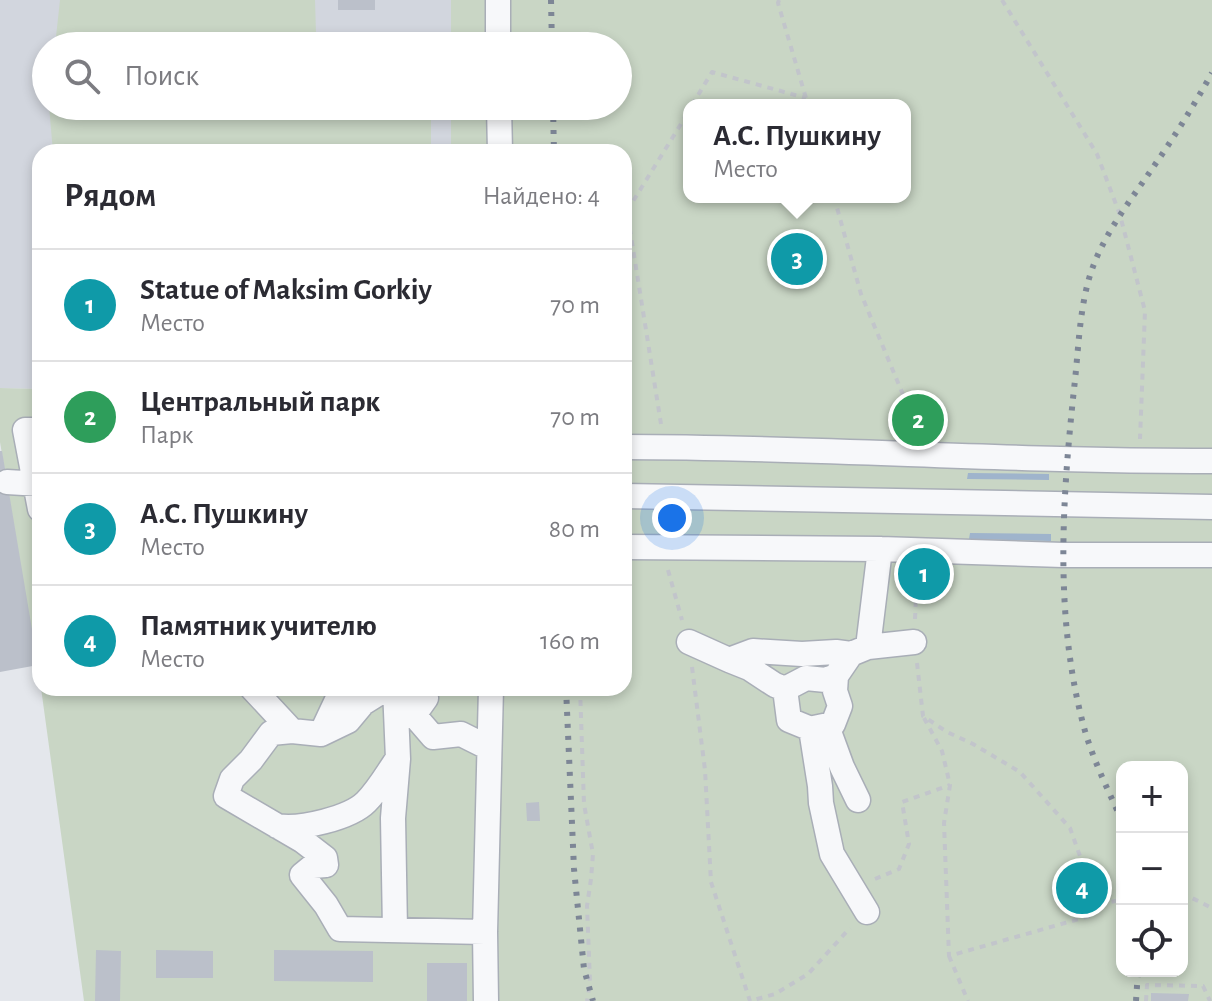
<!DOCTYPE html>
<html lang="ru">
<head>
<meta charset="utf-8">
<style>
	body { margin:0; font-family:"Alegreya Sans",sans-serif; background:#f7f7f7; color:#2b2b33 }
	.controls { position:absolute; right:24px; bottom:24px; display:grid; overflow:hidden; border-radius:16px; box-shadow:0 4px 12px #0003 }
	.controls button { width:72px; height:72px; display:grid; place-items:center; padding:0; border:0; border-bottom:2px solid #e1e1e2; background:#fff; color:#2b2b33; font:40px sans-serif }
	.you { position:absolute; left:672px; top:518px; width:28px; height:28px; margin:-20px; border:6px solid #fff; border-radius:50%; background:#1a73e8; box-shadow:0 0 0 12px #1a73e833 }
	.badge { display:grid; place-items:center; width:52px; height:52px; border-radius:50%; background:#db2777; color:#fff; font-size:26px; font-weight:700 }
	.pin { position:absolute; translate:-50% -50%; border:4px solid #fff; box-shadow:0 2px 8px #0006 }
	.popup { position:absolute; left:683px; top:99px; width:228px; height:104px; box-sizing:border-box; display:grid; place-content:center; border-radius:16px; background:#fff; filter:drop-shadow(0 2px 6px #0005); font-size:26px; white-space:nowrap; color:#7c7c81 }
	.popup b { font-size:30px; color:#2b2b33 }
	.popup::after { content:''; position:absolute; left:50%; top:100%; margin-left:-16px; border:16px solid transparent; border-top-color:#fff }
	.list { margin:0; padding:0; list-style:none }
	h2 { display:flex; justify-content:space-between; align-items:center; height:104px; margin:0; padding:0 32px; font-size:34px }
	h2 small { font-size:26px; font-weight:400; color:#7c7c81 }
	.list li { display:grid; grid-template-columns:52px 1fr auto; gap:24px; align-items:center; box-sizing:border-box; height:112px; padding:0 32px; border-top:2px solid #e1e1e2 }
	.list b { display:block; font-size:30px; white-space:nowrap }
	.list p { margin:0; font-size:26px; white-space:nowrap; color:#7c7c81 }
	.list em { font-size:26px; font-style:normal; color:#7c7c81 }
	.icon { flex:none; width:44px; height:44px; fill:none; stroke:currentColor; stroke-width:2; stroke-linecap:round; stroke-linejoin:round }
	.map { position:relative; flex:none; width:1212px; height:1001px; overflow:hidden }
	.search { position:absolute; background:#fff; box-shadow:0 4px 12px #0003; left:32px; top:32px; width:600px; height:88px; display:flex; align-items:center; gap:20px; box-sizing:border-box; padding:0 28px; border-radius:44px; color:#7c7c81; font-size:30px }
	.panel { position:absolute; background:#fff; box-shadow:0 4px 12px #0003; left:32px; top:144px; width:600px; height:552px; border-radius:24px }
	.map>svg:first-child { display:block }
	.built { fill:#d2d6de }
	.green { fill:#c9d6c5; fill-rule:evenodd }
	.water { fill:#9fb4cc }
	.building { fill:#bbc0ca }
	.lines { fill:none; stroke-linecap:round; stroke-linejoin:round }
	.minor-casing { stroke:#a9aeb7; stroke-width:27 }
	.path { stroke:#c2c5cb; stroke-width:4; stroke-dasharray:6 6; stroke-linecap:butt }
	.minor { stroke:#f7f8fa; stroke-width:24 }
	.rail { stroke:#7d8696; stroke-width:6; stroke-dasharray:4 8; stroke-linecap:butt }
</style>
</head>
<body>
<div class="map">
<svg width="1212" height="1001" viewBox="0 0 1212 1001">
	<rect width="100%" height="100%" fill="#e4e7ec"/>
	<path class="built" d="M0,0H451V46H46V106H451V152H40V389L0,388Z"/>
	<path class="green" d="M60,0H315L316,33L431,32V46H55Z
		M451,0H1212V1001H84L41,688H624V152H451V106H618V46H451ZM689,105H905V197H689ZM1122,767H1182V971H1122Z
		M49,106H431V152H53Z
		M0,388L40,389V683L0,442Z"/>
	<path class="water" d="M968,473L1049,474V480L967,479Z
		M970,533L1051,534V541L969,539Z"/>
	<path class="building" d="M338,0H375V10H338Z
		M0,451H2L38,665L0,672Z
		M539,802L540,821H527L526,803Z
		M96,950L121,951L120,1001H95Z
		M156,950L213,951V978H156Z
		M274,950L373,951V982L274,981Z
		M427,963H467V1001H427Z
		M1151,993L1189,994L1188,1001H1151Z"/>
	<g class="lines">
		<g class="minor-casing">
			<path id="minor" d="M498,0V46
				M499,106L500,152
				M40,430H25L40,509
				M624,447C820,447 1016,462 1212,461
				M7,482L40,484
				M624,496L1212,507
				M624,547L880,549L1063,555H1212
				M689,642L729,660L753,651L802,654L836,652L851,654L868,647L914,642
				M868,647L880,549
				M851,654L836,676L826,680L806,678L785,689L789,720L811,729L820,786L821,803L832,854L867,912
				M729,660L749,668L775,685L785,689
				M252,688L292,731L321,734L348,721L363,703L387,688
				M406,688L426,698L414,715L433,737L461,734L489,748
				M827,726L842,767L858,800
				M814,728L833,724L840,706L835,691L836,676
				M292,731L271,733L251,760L232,779L226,796L303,841L325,858L326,865L313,866L302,875L326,905L340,929L485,932
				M321,734L337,700L346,688
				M277,826C300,830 350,818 366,802C378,790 387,774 396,761
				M395,930L393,818L398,759L395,688
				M486,1001L485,932L491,688"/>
		</g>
		<path class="path" d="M779,0L778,3L808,105
			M1002,0L1097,154L1120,215L1145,311L1140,439
			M692,105L712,72L806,98
			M834,197L861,294L904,397L901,430
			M661,424L627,211L689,111
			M668,570L682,620
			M915,619L917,572
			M917,663L923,716L947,732L973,744L1020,772L1070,828L1097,904L1122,900
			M692,667L705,770L711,882L750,1001L775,994L808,974L850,928
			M580,688L584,804L593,854L591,879L587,906L590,982L587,1001
			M924,718L942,751L950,785L944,823L949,956L1093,915L1097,904
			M875,879L899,869L909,844L902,802L950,785
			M1182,893L1212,908
			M949,956L968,1001
			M1146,1001L1147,985L1203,986L1210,1001"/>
		<use href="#minor" class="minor"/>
		<path class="rail" d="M551,0L552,46
			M553,106L554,152
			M566,688L574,869L584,969L593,1001
			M1122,821C1109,792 1094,762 1085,731C1054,620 1062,502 1074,389C1079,348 1079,302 1094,264C1108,228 1133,197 1154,166C1175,136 1194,105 1212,73
			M1136,1001L1138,971"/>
	</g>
</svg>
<div class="controls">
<button>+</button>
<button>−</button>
<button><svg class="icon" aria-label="locate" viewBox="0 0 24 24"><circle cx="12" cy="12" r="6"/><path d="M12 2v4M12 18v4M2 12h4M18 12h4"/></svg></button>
</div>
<div class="you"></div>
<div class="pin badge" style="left:924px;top:574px;background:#0f9aa8">1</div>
<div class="pin badge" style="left:918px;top:420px;background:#2e9e5b">2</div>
<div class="pin badge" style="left:797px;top:259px;background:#0f9aa8">3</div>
<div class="popup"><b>А.С. Пушкину</b>Место</div>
<div class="pin badge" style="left:1082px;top:888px;background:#0f9aa8">4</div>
<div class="search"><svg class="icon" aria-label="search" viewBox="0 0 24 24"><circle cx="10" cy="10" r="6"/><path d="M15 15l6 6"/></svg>Поиск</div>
<section class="panel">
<h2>Рядом<small>Найдено: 4</small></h2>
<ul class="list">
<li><span class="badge" style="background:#0f9aa8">1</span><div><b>Statue of Maksim Gorkiy</b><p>Место</p></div><em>70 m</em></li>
<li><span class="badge" style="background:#2e9e5b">2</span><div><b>Центральный парк</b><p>Парк</p></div><em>70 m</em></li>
<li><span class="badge" style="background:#0f9aa8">3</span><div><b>А.С. Пушкину</b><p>Место</p></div><em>80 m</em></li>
<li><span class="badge" style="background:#0f9aa8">4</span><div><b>Памятник учителю</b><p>Место</p></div><em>160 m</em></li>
</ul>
</section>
</div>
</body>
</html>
